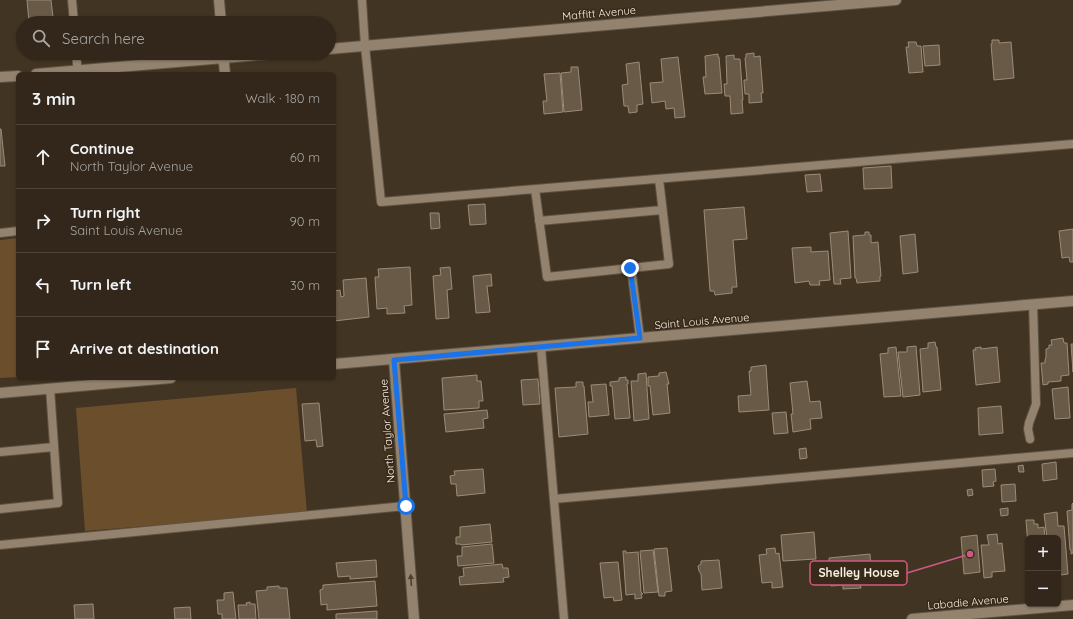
<!DOCTYPE html>
<html lang="en">
<head>
<meta charset="utf-8">
<style>
	body { margin:0; font-family:Quicksand,sans-serif; background:#3a2f23; color:#f1f3f6 }
	.controls { position:absolute; right:12px; bottom:12px; display:grid; overflow:hidden; border-radius:6px; box-shadow:0 1px 3px #0004 }
	.controls button { width:36px; height:36px; display:grid; place-items:center; padding:0; border:0; border-bottom:1px solid #4d4439; background:#32271a; color:#f1f3f6; font:20px sans-serif }
	.stop { position:absolute; width:12px; height:12px; margin:-9px; border:3px solid #1a73e8; border-radius:50%; background:#fff }
	.stop.end { background:#1a73e8; border-color:#fff; box-shadow:0 1px 4px #0008 }
	.list { margin:0; padding:0; list-style:none }
	h2 { display:flex; justify-content:space-between; align-items:center; height:52px; margin:0; padding:0 16px; font-size:17px }
	h2 small { font-size:13px; font-weight:400; color:#a8a5a2 }
	.list li { display:grid; grid-template-columns:26px 1fr auto; gap:12px; align-items:center; box-sizing:border-box; height:64px; padding:0 16px; border-top:1px solid #4d4439 }
	.list b { display:block; font-size:15px; white-space:nowrap }
	.list p { margin:0; font-size:13px; white-space:nowrap; color:#a8a5a2 }
	.list em { font-size:13px; font-style:normal; color:#a8a5a2 }
	.icon { flex:none; width:22px; height:22px; fill:none; stroke:currentColor; stroke-width:2; stroke-linecap:round; stroke-linejoin:round }
	.map { position:relative; flex:none; width:1073px; height:619px; overflow:hidden }
	.search { position:absolute; background:#32271a; box-shadow:0 1px 3px #0004; left:16px; top:16px; width:320px; height:44px; display:flex; align-items:center; gap:10px; box-sizing:border-box; padding:0 14px; border-radius:22px; color:#a8a5a2; font-size:15px }
	.panel { position:absolute; background:#32271a; box-shadow:0 1px 3px #0004; left:16px; top:72px; width:320px; height:308px; border-radius:6px }
	.map>svg:first-child { display:block }
	.green { fill:#6b4f2c }
	.building { fill:#695a47; stroke:#9c8b77 }
	.lines { fill:none; stroke-linecap:round; stroke-linejoin:round }
	.service-casing { stroke:#5e5242; stroke-width:10 }
	.minor-casing { stroke:#5e5242; stroke-width:12 }
	.tertiary-casing { stroke:#5e5242; stroke-width:12 }
	.service { stroke:#93826e; stroke-width:8 }
	.minor { stroke:#93826e; stroke-width:10 }
	.tertiary { stroke:#93826e; stroke-width:10 }
	.oneway { fill:#4f402e }
	.route { stroke:#1a73e8; stroke-width:5 }
	.labels { text-anchor:middle; dominant-baseline:central; stroke-width:3; stroke-linejoin:round; paint-order:stroke }
	.street-label { font-size:11px; fill:#f8eee3; stroke:#382a18 }
	.leader { fill:none; stroke:#d25884; stroke-width:1.5 }
	.callout-dot { fill:#d25884; stroke:#382a18; stroke-width:1.5 }
	.callout { fill:#382a18; stroke:#d25884; stroke-width:1.5 }
	.callout-label { font-size:12px; text-anchor:middle; font-weight:bold; fill:#f8eee3 }
</style>
</head>
<body>
<div class="map">
<svg width="1073" height="619" viewBox="0 0 1073 619">
	<rect width="100%" height="100%" fill="#423422"/>
	<path class="green" d="M18,238V377L0,378V240Z
		M296,388L307,513L85,531L76,408Z"/>
	<path class="building" d="M27,0H51L53,17H48L49,20L29,22Z
		M992,40H999V43L1011,42L1014,78L994,80L991,44H992Z
		M908,42H916L917,46H921L923,72L909,73L906,47H909Z
		M939,45L940,65L925,66L923,46Z
		M754,53V57L760,56L763,93H761L762,102L749,103V94H745L744,82V80H747L745,58L746,57V54Z
		M718,54V57H719L722,93L705,94L703,77H706L705,56Z
		M734,55V59H740L743,100H742L743,113L731,114L730,96H725L724,84H727L726,56Z
		M678,57L685,117L675,118L674,108L666,109L665,101L652,103L650,83L663,82L661,59Z
		M639,62L643,104L637,105V112L629,113L628,106H624L622,85L628,84L626,64Z
		M571,67H578L582,110L564,112L561,73L571,72Z
		M560,73L563,112L544,114L543,101H547L544,74Z
		M0,129H1L5,166H0Z
		M891,166L892,188L864,189L863,168Z
		M820,174L822,191L807,192L805,175Z
		M485,204L486,224L470,225L468,205Z
		M744,207L747,239L733,240L737,287H732V293L715,295L714,291H710L704,210Z
		M430,213H439L440,228L431,229Z
		M1073,229V262H1070L1069,257L1062,258L1059,231Z
		M848,231L851,278L840,279L841,284H834L830,233Z
		M865,232H869V235H871V243L878,242L881,276H880V281L857,283L856,278H855L853,236L865,235Z
		M915,234L918,272L903,274L900,236Z
		M811,247V252L828,251L830,280L819,281L820,285H810L809,281L795,283L792,248Z
		M410,267L412,305L404,306L405,313L387,314V308L377,309L375,277H379L378,269Z
		M450,267L452,289L447,290L449,318L436,319L433,276L441,275L440,268Z
		M491,274L492,286H487L490,312L476,313L473,276Z
		M366,278L369,317L334,321V291L340,290L341,297L344,296L343,280Z
		M1063,338L1064,343H1067L1069,375L1061,376V381L1048,382V384L1043,385L1041,363H1045V360L1046,357V349L1049,348V345H1052L1051,340Z
		M935,342L936,347H937L941,390L923,392L920,349L928,348V343Z
		M1071,344H1073V372Z
		M916,346L920,395L903,397L898,352H907V347Z
		M896,347L901,396L884,397L880,354L888,353V348Z
		M981,347V349L997,347L1000,382L976,385L973,350H976L975,348Z
		M766,365L769,410L739,412L738,396L751,395L749,371H751V367Z
		M666,372L669,384H667L670,413L653,415L650,386H648V377L659,376V373Z
		M646,373L649,419L634,421L631,381H638V374Z
		M477,375V381H481L483,401H479V408L444,410L442,378Z
		M626,377V380H628V384H627L630,418L615,419L612,386H610V382L619,381V378Z
		M538,379L540,404L523,405L521,380Z
		M807,381L810,402L820,401L822,418L810,419L811,429L793,432L791,414H793L790,383Z
		M576,382H583V386H584L588,434L559,437L555,388L576,387Z
		M606,384L609,415L589,417L588,402H593L591,385Z
		M1068,387L1070,418L1055,419L1052,389Z
		M319,403L323,446L317,447L316,440L305,441L302,404Z
		M1001,406L1003,433L979,435L978,408Z
		M487,410L488,418L483,419L484,428L446,432L444,414Z
		M786,412L788,433L774,434L772,413Z
		M806,448L807,458L800,459L799,449Z
		M1056,462L1057,479L1043,481L1042,464Z
		M1023,465L1024,472H1019L1018,466Z
		M483,469L485,493L457,496L456,484H451L450,476L455,475L454,471Z
		M995,469L996,481L993,482L994,486L983,487L982,470Z
		M1015,484L1016,501L1002,502L1001,485Z
		M972,489L973,495L968,496L967,490Z
		M1073,503V553L1071,554V550H1070L1067,511L1072,510V504Z
		M1008,508V515L1001,516L1000,509Z
		M1057,512L1058,526H1064L1068,574L1061,575L1060,570H1058V538H1047L1044,514Z
		M1026,520H1034V524H1038V528L1044,527L1045,538H1028V546Z
		M490,524L492,542L461,545L460,544H456V537H460V527Z
		M814,532L816,559L783,561L781,535Z
		M997,534L998,544L1002,543L1005,571L992,572V577L984,578L981,545H989L987,535Z
		M977,535L980,572L964,574L961,537Z
		M492,544L494,563L458,566L457,556H462V547Z
		M667,548L672,591L665,592V596H659L654,549Z
		M775,548L776,554L779,553L783,587L772,588V582L762,583L759,555L767,554L766,549Z
		M653,550L658,592L644,593L640,551Z
		M623,551H626V553L638,552L641,592L643,594H641L642,598L635,599V594L626,595Z
		M870,554L872,583L860,584L861,588L843,589V585L831,586L829,558Z
		M376,560L377,577L350,579V576L338,577L336,563Z
		M719,560L722,588L702,590L701,574L699,571L698,566L701,564V561Z
		M618,562L622,600L614,601L613,597L604,598L600,563Z
		M502,564L503,568H508L509,577L503,578L504,582L460,585L459,577L464,576L463,568Z
		M375,581L377,606L327,610V604L321,605L320,590L323,589V585Z
		M279,586V588H287L290,619H259L256,591L267,590V587Z
		M233,592L236,619H222V614H218L217,600H224V593Z
		M250,602V604H255L256,619H239L238,605H247L246,603Z
		M93,604L94,619H75L74,605Z
		M190,607L191,619H175L174,608Z
		M377,611V619H336V614Z"/>
	<g class="lines">
		<g class="service-casing">
			<path id="service" d="M72,0L74,23
				M362,0L365,46L381,202L1073,144
				M76,53L78,74
				M535,189L547,277L669,264L659,179
				M539,221L662,210
				M0,233L18,231
				M631,267L640,338
				M541,347L564,619
				M1030,439L1028,429L1029,423L1036,404L1033,304
				M0,452L54,447
				M554,499L1073,453
				M0,509L58,503L50,388
				M0,545L405,506"/>
		</g>
		<g class="minor-casing">
			<path id="minor" d="M329,49L896,0
				M36,74L281,53
				M0,77L18,76
				M394,360L414,619
				M912,619L1073,605"/>
		</g>
		<g class="tertiary-casing">
			<path id="tertiary" d="M219,0L221,23
				M223,53L225,74
				M334,364L1073,301
				M0,393L171,378"/>
		</g>
		<use href="#service" class="service"/>
		<use href="#minor" class="minor"/>
		<use href="#tertiary" class="tertiary"/>
	</g>
	<defs><path id="oneway-solid" d="M-6-.8H1V-3.2L6.5 0L1 3.2V.8H-6Z"/></defs>
	<use class="oneway" href="#oneway-solid" transform="translate(411 580) rotate(-94)"/>
	<g class="lines">
		<path class="route" d="M406,506L394,360L640,338L630,268"/>
	</g>
	<g class="labels">
		<g class="street-label">
			<text transform="translate(599 13) rotate(-5)">Maffitt Avenue</text>
			<text transform="translate(702 321) rotate(-5)">Saint Louis Avenue</text>
			<text transform="translate(387 431) rotate(-94)">North Taylor Avenue</text>
			<text transform="translate(968 602) rotate(-5)">Labadie Avenue</text>
		</g>
	</g>
	<path class="leader" d="M970 554L907 573"/>
	<circle class="callout-dot" cx="970" cy="554" r="4"/>
	<rect class="callout" x="810" y="561" width="97" height="24" rx="4"/>
	<g class="callout-label">
		<text x="859" y="577">Shelley House</text>
	</g>
</svg>
<div class="controls">
<button>+</button>
<button>−</button>
</div>
<div class="stop" style="left:406px;top:506px"></div>
<div class="stop end" style="left:630px;top:268px"></div>
<div class="search"><svg class="icon" aria-label="search" viewBox="0 0 24 24"><circle cx="10" cy="10" r="6"/><path d="M15 15l6 6"/></svg>Search here</div>
<section class="panel">
<h2>3 min<small>Walk · 180 m</small></h2>
<ul class="list">
<li><svg class="icon" aria-label="ahead" viewBox="0 0 24 24"><path d="M12 20V5M6 11l6-6 6 6"/></svg><div><b>Continue</b><p>North Taylor Avenue</p></div><em>60 m</em></li>
<li><svg class="icon" aria-label="right" viewBox="0 0 24 24"><path d="M7 20v-9h11M14 6l5 5-5 5"/></svg><div><b>Turn right</b><p>Saint Louis Avenue</p></div><em>90 m</em></li>
<li><svg class="icon" aria-label="left" viewBox="0 0 24 24"><path d="M17 20v-9H6M10 6l-5 5 5 5"/></svg><div><b>Turn left</b></div><em>30 m</em></li>
<li><svg class="icon" aria-label="arrive" viewBox="0 0 24 24"><path d="M6 21V4h12l-3 4 3 4H6"/></svg><div><b>Arrive at destination</b></div></li>
</ul>
</section>
</div>
</body>
</html>
